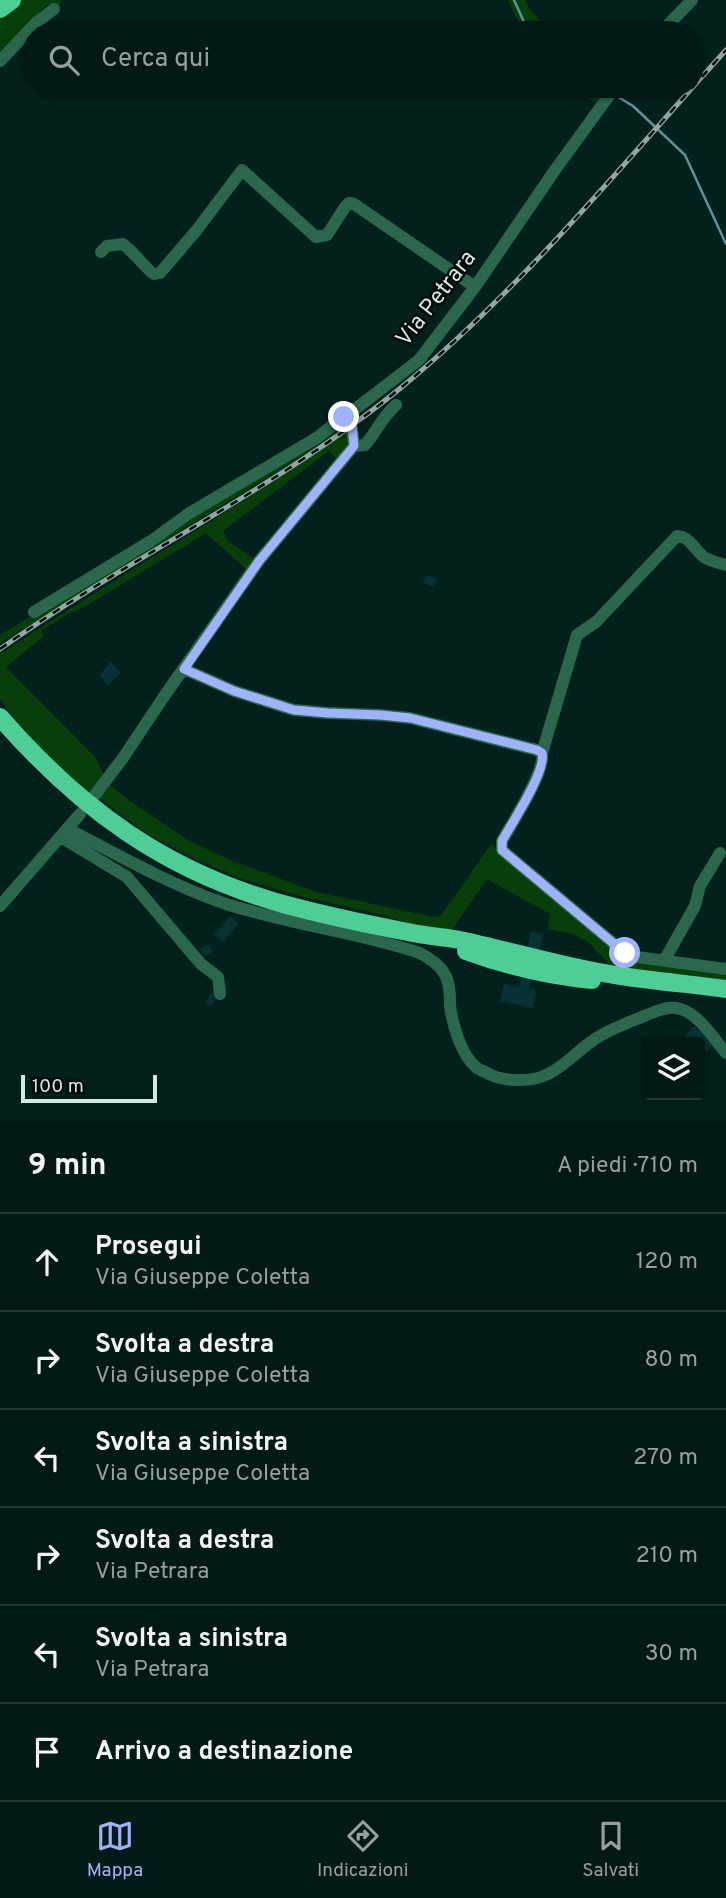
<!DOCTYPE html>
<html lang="it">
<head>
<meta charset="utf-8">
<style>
	body { margin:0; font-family:Overpass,sans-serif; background:#0c221e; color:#f1f3f6 }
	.controls { position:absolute; right:21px; bottom:21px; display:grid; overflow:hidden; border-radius:7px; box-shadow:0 2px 5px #0004 }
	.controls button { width:63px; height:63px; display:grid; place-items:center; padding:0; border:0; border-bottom:2px solid #233834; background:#021915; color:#f1f3f6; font:35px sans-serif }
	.scale { position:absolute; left:21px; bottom:18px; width:136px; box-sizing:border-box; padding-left:7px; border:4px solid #d4e9e4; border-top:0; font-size:19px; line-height:24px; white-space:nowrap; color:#d4e9e4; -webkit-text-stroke:5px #000907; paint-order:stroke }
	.stop { position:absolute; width:21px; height:21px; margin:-16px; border:5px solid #9fb3fd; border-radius:50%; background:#fff }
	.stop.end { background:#9fb3fd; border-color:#fff; box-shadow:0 2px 7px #0008 }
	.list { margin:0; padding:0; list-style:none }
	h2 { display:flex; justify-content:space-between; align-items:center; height:91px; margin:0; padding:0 28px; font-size:30px }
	h2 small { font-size:23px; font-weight:400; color:#96a0a0 }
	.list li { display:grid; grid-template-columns:46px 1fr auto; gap:21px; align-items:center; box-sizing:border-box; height:98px; padding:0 28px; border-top:2px solid #233834 }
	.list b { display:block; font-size:26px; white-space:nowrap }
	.list p { margin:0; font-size:23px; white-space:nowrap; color:#96a0a0 }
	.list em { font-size:23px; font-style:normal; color:#96a0a0 }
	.icon { flex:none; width:38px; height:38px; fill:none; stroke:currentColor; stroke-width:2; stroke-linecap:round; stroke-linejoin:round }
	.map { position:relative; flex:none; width:726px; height:1121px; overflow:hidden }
	.search { position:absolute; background:#021915; box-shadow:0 2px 5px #0004; left:21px; right:21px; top:21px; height:77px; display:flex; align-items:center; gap:18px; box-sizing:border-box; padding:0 24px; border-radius:38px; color:#96a0a0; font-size:26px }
	.sheet { height:679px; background:#021915 }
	nav { display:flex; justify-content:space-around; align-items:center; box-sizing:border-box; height:98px; border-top:2px solid #233834; background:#021915; font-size:19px; color:#96a0a0 }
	nav a { display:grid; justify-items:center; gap:4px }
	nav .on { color:#9fb3fd }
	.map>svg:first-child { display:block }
	.green { fill:#073e09 }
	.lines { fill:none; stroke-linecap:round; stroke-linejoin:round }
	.stream { stroke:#5f919a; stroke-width:2.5 }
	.building { fill:#073234 }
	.minor { stroke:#2b674c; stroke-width:12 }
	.highway { stroke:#4fcd97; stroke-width:18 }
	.rail-casing { stroke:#90a8a3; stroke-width:5 }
	.rail { stroke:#000907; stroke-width:2.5; stroke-dasharray:8; stroke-linecap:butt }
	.route { stroke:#9fb3fd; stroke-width:9 }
	.labels { text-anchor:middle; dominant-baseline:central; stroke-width:5; stroke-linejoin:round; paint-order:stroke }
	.street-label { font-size:23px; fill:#d4e9e4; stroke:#000907 }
</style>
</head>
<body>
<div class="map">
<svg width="726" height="1121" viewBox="0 0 726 1121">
	<rect width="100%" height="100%" fill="#02211c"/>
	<path class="green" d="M21,0H63L57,8L47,4L0,56V16Z
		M508,0H525L529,8L551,33H523Z
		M559,86H607L608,87L596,102Z
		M344,420L346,426L302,456L0,643V635L142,549Z
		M351,429L348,447L337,459L329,451L223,531L228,541L254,559L247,570L206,533L86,606L66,615L41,631L44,636L6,667L95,757L104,775L89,792L52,760L13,717L0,699V654C116,577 237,509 351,429Z
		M109,784L130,801L188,840L232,861L316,892L434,917L440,916L445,910L491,844L616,952L726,971V984L611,966L588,942L573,934L548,929L550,914L487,879L449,934L427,929L383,915L300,896L239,878L196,859L151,836L99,798Z"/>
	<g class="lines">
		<path class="stream" d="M514,0L529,33
			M596,86L605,89
			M615,95L633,106L685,155L726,244"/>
	</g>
	<path class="building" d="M426,575L437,579L434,587L423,583Z
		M111,662L121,673L108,685L99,675Z
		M230,916L239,923L223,942L214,935Z
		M531,931L543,934L533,981H531L529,989L537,991L533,1008L500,1001L504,984L519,987Z
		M207,944L213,951L206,956L200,949Z
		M213,992L218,996L210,1006L205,1002Z
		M694,1026L714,1043L707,1051L700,1045V1042L695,1040L693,1042L685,1036Z"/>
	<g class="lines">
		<path class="minor" d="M660,33L692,0
			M0,61L37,22L54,9
			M101,252L107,246L123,244C131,249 150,273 154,274C156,274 158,273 160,273L196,231L242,170L316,237L327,235L345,207L349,203L354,204L475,287
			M354,446L365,445C378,430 381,418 396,405
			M34,612L151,541L188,514L318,437L339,420L351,415
			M184,669L234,691L294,710L328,713L380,715L410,718L537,750L542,753C546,771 512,823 502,841V850L625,953L637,957L726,969
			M542,753L577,635L596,622L677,536C691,537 694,550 704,557C710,561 719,563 726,565
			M94,796L123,758L165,695L259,561L354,446L351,420L354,410L419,360L475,287L555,170L616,86
			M68,829C118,855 169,884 223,903C287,924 356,932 420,953C429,958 439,964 444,973C450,982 450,995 450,1005C452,1023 461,1056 477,1068C482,1071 490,1074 496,1077C503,1079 510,1080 517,1080C554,1082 568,1057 595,1039C610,1029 628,1023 644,1016C655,1012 668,1005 680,1009C698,1013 715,1040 726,1053
			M61,837L127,877L201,964L218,977L220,994
			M0,906L80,814
			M665,959L695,906L700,886L720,853"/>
		<path class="highway" d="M0,9L12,0
			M0,717C80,809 165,871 283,904C324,915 366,924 408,932C425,936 443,937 460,940C512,951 563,967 615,975C652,981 689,984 726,989
			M466,951C507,966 549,976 592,980"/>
		<g class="rail-casing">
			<path id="rail" d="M0,649C131,556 279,488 403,386C523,287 622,165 726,50"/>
		</g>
		<use href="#rail" class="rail"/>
	</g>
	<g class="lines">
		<path class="route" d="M344,417L351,415L354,446L259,561L184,669L234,691L294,710L328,713L380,715L410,718L537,750L542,753C547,770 512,823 502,841V850L625,953"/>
	</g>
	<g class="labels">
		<g class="street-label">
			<text transform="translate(437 299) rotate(-52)">Via Petrara</text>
		</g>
	</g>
</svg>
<div class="controls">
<button><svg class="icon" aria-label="layers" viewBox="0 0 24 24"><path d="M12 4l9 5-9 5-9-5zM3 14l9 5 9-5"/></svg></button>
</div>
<div class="scale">100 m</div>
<div class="stop" style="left:625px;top:953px"></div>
<div class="stop end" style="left:344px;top:417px"></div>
<div class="search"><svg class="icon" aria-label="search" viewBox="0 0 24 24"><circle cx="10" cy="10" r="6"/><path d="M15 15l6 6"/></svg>Cerca qui</div>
</div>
<section class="sheet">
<h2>9 min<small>A piedi · 710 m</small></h2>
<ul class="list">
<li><svg class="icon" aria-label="ahead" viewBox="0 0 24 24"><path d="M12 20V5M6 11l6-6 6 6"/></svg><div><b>Prosegui</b><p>Via Giuseppe Coletta</p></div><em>120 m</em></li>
<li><svg class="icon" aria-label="right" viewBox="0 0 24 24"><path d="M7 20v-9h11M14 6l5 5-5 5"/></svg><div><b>Svolta a destra</b><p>Via Giuseppe Coletta</p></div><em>80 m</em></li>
<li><svg class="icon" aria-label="left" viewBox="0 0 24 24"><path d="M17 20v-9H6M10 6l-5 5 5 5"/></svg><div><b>Svolta a sinistra</b><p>Via Giuseppe Coletta</p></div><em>270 m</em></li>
<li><svg class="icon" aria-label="right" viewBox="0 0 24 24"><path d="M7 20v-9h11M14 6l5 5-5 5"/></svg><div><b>Svolta a destra</b><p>Via Petrara</p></div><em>210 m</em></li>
<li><svg class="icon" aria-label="left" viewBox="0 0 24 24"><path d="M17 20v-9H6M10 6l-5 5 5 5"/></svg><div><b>Svolta a sinistra</b><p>Via Petrara</p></div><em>30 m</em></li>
<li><svg class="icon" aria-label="arrive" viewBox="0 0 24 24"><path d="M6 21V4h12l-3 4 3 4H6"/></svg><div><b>Arrivo a destinazione</b></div></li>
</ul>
</section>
<nav>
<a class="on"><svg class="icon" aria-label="map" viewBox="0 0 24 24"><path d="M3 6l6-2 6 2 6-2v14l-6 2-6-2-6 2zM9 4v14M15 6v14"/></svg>Mappa</a>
<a><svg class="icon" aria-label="directions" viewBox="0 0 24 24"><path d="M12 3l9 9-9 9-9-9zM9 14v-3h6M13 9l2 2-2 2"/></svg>Indicazioni</a>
<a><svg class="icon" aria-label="saved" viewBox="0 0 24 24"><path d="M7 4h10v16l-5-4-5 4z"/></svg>Salvati</a>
</nav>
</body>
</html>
